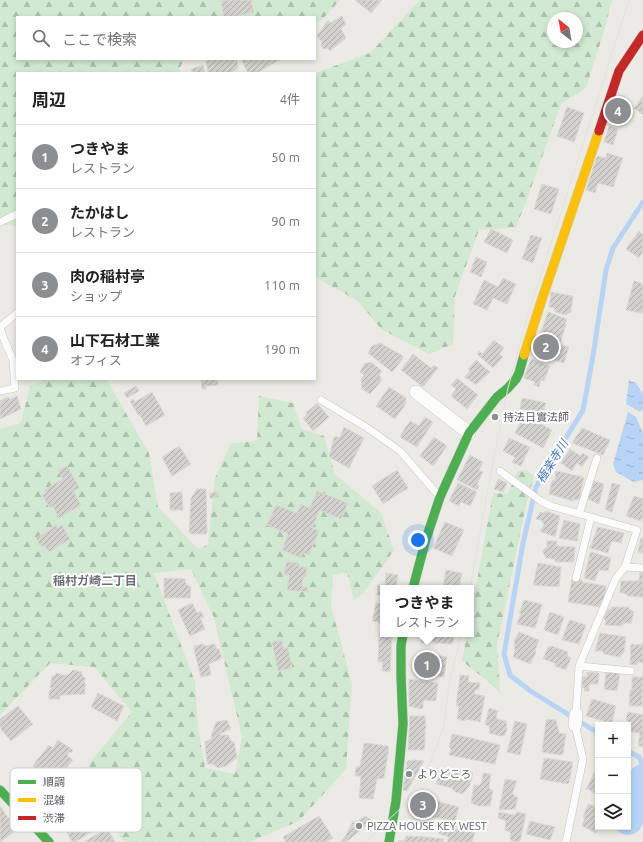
<!DOCTYPE html>
<html lang="ja">
<head>
<meta charset="utf-8">
<style>
	body { margin:0; font-family:Ubuntu,"Noto Sans JP",sans-serif; background:#f2f2f2; color:#202124 }
	.controls { position:absolute; right:12px; bottom:12px; display:grid; overflow:hidden; border-radius:0px; box-shadow:0 2px 6px #0003 }
	.controls button { width:36px; height:36px; display:grid; place-items:center; padding:0; border:0; border-bottom:1px solid #e0e0e0; background:#fff; color:#202124; font:20px sans-serif }
	.compass { position:absolute; left:547px; top:12px; width:36px; height:36px; border-radius:50%; background:#fff; box-shadow:0 2px 6px #0003; rotate:329deg }
	.you { position:absolute; left:418px; top:540px; width:14px; height:14px; margin:-10px; border:3px solid #fff; border-radius:50%; background:#1a73e8; box-shadow:0 0 0 6px #1a73e833 }
	.badge { display:grid; place-items:center; width:26px; height:26px; border-radius:50%; background:#8d8e91; color:#fff; font-size:13px; font-weight:700 }
	.pin { position:absolute; translate:-50% -50%; border:2px solid #fff; box-shadow:0 1px 4px #0006 }
	.popup { position:absolute; left:380px; top:585px; width:94px; height:52px; box-sizing:border-box; display:grid; place-content:center; border-radius:0px; background:#fff; filter:drop-shadow(0 1px 3px #0005); font-size:13px; white-space:nowrap; color:#757577 }
	.popup b { font-size:15px; color:#202124 }
	.popup::after { content:''; position:absolute; left:50%; top:100%; margin-left:-8px; border:8px solid transparent; border-top-color:#fff }
	.list { margin:0; padding:0; list-style:none }
	h2 { display:flex; justify-content:space-between; align-items:center; height:52px; margin:0; padding:0 16px; font-size:17px }
	h2 small { font-size:13px; font-weight:400; color:#757577 }
	.list li { display:grid; grid-template-columns:26px 1fr auto; gap:12px; align-items:center; box-sizing:border-box; height:64px; padding:0 16px; border-top:1px solid #e0e0e0 }
	.list b { display:block; font-size:15px; white-space:nowrap }
	.list p { margin:0; font-size:13px; white-space:nowrap; color:#757577 }
	.list em { font-size:13px; font-style:normal; color:#757577 }
	.icon { flex:none; width:22px; height:22px; fill:none; stroke:currentColor; stroke-width:2; stroke-linecap:round; stroke-linejoin:round }
	.map { position:relative; flex:none; width:643px; height:842px; overflow:hidden }
	.search { position:absolute; background:#fff; box-shadow:0 2px 6px #0003; left:16px; top:16px; width:300px; height:44px; display:flex; align-items:center; gap:10px; box-sizing:border-box; padding:0 14px; border-radius:0px; color:#757577; font-size:15px }
	.panel { position:absolute; background:#fff; box-shadow:0 2px 6px #0003; left:16px; top:72px; width:300px; height:308px; border-radius:0px }
	.map>svg:first-child { display:block }
	.forest { fill:url(#forest-firs); fill-rule:evenodd }
	.water { fill:url(#water-ripples) }
	.lines { fill:none; stroke-linecap:round; stroke-linejoin:round }
	.stream { stroke:#b7d4f7; stroke-width:5 }
	.river { stroke:#b7d4f7; stroke-width:30 }
	.building { fill:url(#building-hatch); stroke:#dad9d4 }
	.lane-casing { stroke:#c7c6c6; stroke-width:8 }
	.street-casing { stroke:#c7c6c6; stroke-width:14 }
	.fast-casing { stroke:#c7c7c7; stroke-width:10 }
	.slow-casing { stroke:#c7c7c7; stroke-width:10 }
	.jam-casing { stroke:#c7c7c7; stroke-width:10 }
	.lane { stroke:#fcfcfb; stroke-width:7 }
	.street { stroke:#fcfcfb; stroke-width:13 }
	.fast { stroke:#4caf50; stroke-width:9 }
	.slow { stroke:#ffc107; stroke-width:9 }
	.jam { stroke:#c62828; stroke-width:9 }
	.tram { stroke:#e2e3e2; stroke-width:1 }
	.poi-dot { fill:#8d8e91; stroke:#fff; stroke-width:1.5 }
	.labels { text-anchor:middle; dominant-baseline:central; stroke-width:4; stroke-linejoin:round; paint-order:stroke }
	.poi-label { font-size:11px; fill:#5a5d64; stroke:#fff; text-anchor:start }
	.water-label { font-size:12px; font-style:italic; fill:#3b71cb; stroke:#fff }
	.neighbourhood-label { font-size:12px; font-weight:bold; fill:#6b6f76; stroke:#fff }
	.key { fill:#fff; stroke:#ceced0; stroke-width:1 }
	.key-label { font-size:11px; fill:#5a5d64 }
</style>
</head>
<body>
<div class="map">
<svg width="643" height="842" viewBox="0 0 643 842">
	<defs>
		<pattern id="forest-firs" width="22" height="20" patternUnits="userSpaceOnUse"><rect width="22" height="20" fill="#d1e9d1"/><path d="M5 1l3.5 6h-7zM16 11l3.5 6h-7z" fill="#adc0ad"/></pattern>
		<pattern id="water-ripples" width="26" height="14" patternUnits="userSpaceOnUse"><rect width="26" height="14" fill="#b7d4f7"/><path d="M2 4q2-2 4 0t4 0M15 11q2-2 4 0t4 0" fill="none" stroke="#98afcc"/></pattern>
		<pattern id="building-hatch" width="6" height="6" patternUnits="userSpaceOnUse"><rect width="6" height="6" fill="#d2d1cd"/><path d="M-1 1l2-2M0 6l6-6M5 7l2-2" fill="none" stroke="#adadaa"/></pattern>
	</defs>
	<rect width="100%" height="100%" fill="#ebeae4"/>
	<path class="forest" d="M0,0H340L321,21L315,22V17H17V59H184L179,70L181,73H17V227L0,223Z
		M420,0H612L605,28L586,88L561,104L526,202L516,227L479,230L455,296L453,344L429,354L381,329L358,301L315,277V73L370,53ZM553,18H577V42H553Z
		M45,379H106L149,453L158,507L198,549L208,545L215,478L231,443L257,441L259,396L293,403L302,429L324,436L335,474L381,513L394,550L363,594L354,600L347,572L333,575L331,606L352,684L346,769L299,821L250,842H125L84,798L76,787L91,761L132,712L94,667L50,663L0,715V429L21,423L30,386ZM191,569L214,618L242,737L235,774L205,768L198,727L195,682L154,573Z
		M525,469L534,476L527,501L497,645L500,693L489,682L462,661L467,634H471V614L493,493L508,494L517,472Z"/>
	<path class="water" d="M629,380L636,383L643,394V409L640,412L626,404Z
		M628,412L636,417L643,433V480L634,482L616,472L613,464Z"/>
	<g class="lines">
		<path class="stream" d="M598,733L529,690L510,675L504,654L523,543L536,487L583,410L593,356L606,270L613,248L643,202
			M628,751L639,757L643,766"/>
		<path class="river" d="M628,820L643,779"/>
	</g>
	<path class="building" d="M225,0H251L254,12L231,17H224L221,1Z
		M355,0H382L371,13Z
		M342,16L346,24L341,29L346,38L330,51L327,48L323,49L321,45L322,42L317,36L328,20L330,23Z
		M210,59H237L238,68L232,72V73H208L206,61Z
		M241,59H281L257,73H248Z
		M203,65L205,73H193L191,69Z
		M620,95L625,97L623,105L626,108L621,120V124L610,120Z
		M643,96V115L634,108Z
		M567,107L584,113L574,142L557,136Z
		M609,126L618,129L613,145L604,142Z
		M607,153L623,158L613,187L598,183L595,193L586,190L597,156L606,158Z
		M542,184L559,189L551,214L534,209Z
		M491,229L513,240L507,253L484,242Z
		M639,231L643,235V252L639,258L626,249Z
		M531,235L542,238L533,263L522,259Z
		M476,257L487,262L481,277L470,272Z
		M503,278L516,284L507,304L493,298L487,310L473,304L484,280L498,287Z
		M634,281L641,283L642,285H643V309L642,313L626,310Z
		M551,292L573,296L571,312L566,315L555,312L554,308L549,307Z
		M548,312L567,319L565,324L566,325L560,343L540,335Z
		M540,339L569,347L564,363L549,359V357L539,354L540,350L537,349Z
		M494,340L504,348L499,354L503,357L493,368L477,354L479,351L482,354Z
		M380,343L403,356L402,360L392,372L368,353L372,346Z
		M413,354L431,368L434,365L438,368L423,387L401,370Z
		M531,359L550,366L544,381L541,380L539,387L534,385L535,382L524,378Z
		M476,360L490,372L476,385L465,377L470,371L468,369Z
		M371,362L382,371L379,375L382,380L370,394L362,389L361,379L364,375L360,372L364,364Z
		M457,378L478,395L467,409L451,396L456,389L451,385Z
		M201,379H218V385L206,386V389H202Z
		M136,386L139,391L127,398L124,393Z
		M389,387L406,398L405,405L395,419L376,406Z
		M152,392L165,415L146,426L140,415H138L130,401L133,399L135,402Z
		M17,396L21,409L0,419V401L7,397L10,399Z
		M522,398L546,403L543,413L520,409Z
		M317,403L329,417L313,431L303,418L307,415L306,413Z
		M524,415L552,430L543,448L515,433Z
		M425,417L433,422L417,447L401,438V434L410,421L419,426Z
		M344,427L364,438L349,468L329,457L334,437H340Z
		M582,428L610,440L603,455L572,443Z
		M434,437L447,446L433,466L420,456Z
		M509,438L530,447L521,466L512,462L515,457L503,451Z
		M179,446L191,464L172,476L162,457Z
		M570,449L581,456L583,453L589,457L582,467L577,463L572,471L561,463Z
		M470,455L483,462L479,470L483,472L477,484L479,486L477,490L457,480Z
		M67,466L80,488L73,491L81,505L59,518L52,505L49,507L42,495L46,493L44,490L63,479L58,471Z
		M397,470L408,488L383,504L372,486Z
		M556,471H557L583,477L584,478L579,499L577,500L574,499L573,501L549,494L552,481L555,480Z
		M498,479L507,483L503,492L494,489Z
		M594,481L604,484L599,504L588,499Z
		M458,483L477,492L470,506L461,502L459,506L449,501Z
		M612,483L620,485L612,512L608,511L605,509Z
		M197,489H206L207,531L206,534H191L189,532L191,498Z
		M317,491L348,503L341,519L320,510L312,528L319,531L309,555L303,553L301,558L282,550L288,534L267,525L276,505L297,513L301,504L310,508Z
		M182,492L183,510H170V493Z
		M218,492L219,497L210,499V493Z
		M634,496L643,499V516L641,521L626,516Z
		M546,511L560,516L555,537L540,531L544,525L541,520L536,519L540,512L543,513Z
		M564,520L580,524L577,541H576L559,538Z
		M445,522L464,530L452,556L433,548Z
		M57,525L58,528L62,525L70,539L49,552L44,545L41,547L36,538Z
		M598,527L624,533L621,543L613,541L611,542L608,553L590,548Z
		M641,538L643,539V553L638,552Z
		M547,541H557L556,546L559,545L557,546L575,547L574,558H575L573,562H556L554,559L546,558L543,552L544,549L547,547Z
		M591,552L611,558L608,571L599,570L595,581L584,578L590,553Z
		M286,562L299,563V567H307L306,577H303L302,587H308V592L287,590L289,575H284Z
		M538,563H539L561,567L559,587L533,585Z
		M446,570L462,573L459,588H443Z
		M640,572H643V597L628,596L624,593H620V591L621,581H637L639,580Z
		M386,573L398,575L396,588H383V596L377,595L378,585H385Z
		M164,578L185,579L186,584L191,587L190,598H164Z
		M572,579L582,580V582L606,586L604,600H602L601,607L568,602Z
		M524,600L541,604L542,605L535,628L517,624L521,613L519,614Z
		M192,603L197,613L201,611L204,617L200,618L205,629L190,636L178,610Z
		M376,603L383,604V623L372,621Z
		M612,607H629V609L633,611L634,613L631,623H625L621,626L605,625L606,622L604,618L608,609L610,610Z
		M550,612L564,617L558,635L544,630Z
		M570,620L586,625L579,644L562,640L569,621Z
		M519,632L539,640L535,650L536,653L530,664L513,657L515,651L514,641Z
		M600,633L626,637L624,652L620,657L604,654L602,651H595Z
		M421,634H454L453,643L451,644L437,643L436,644L432,641L434,638L433,636L428,635L425,637V641L423,643L421,642Z
		M379,636H392L390,672L382,671L383,662H378Z
		M282,640L283,648H288L292,668L278,671L272,642Z
		M642,643H643V663L638,662L637,665L630,664L631,644L642,645Z
		M203,644L205,646L214,644L216,645V649H219L222,658L209,664L211,675L201,677L194,650V646Z
		M552,646L568,652L567,656L571,658L566,670L555,666V663L543,659L548,647Z
		M423,653L447,657L444,677L419,674Z
		M73,670L82,672V675L86,679L84,681L86,686H85V694L62,695L59,697L60,699H49V691L52,688L50,687L52,676H54L57,673L62,675H68Z
		M587,672L599,673L598,684H589V691H584L585,688L582,687V677H587Z
		M606,672L619,673L620,674L617,691L604,689Z
		M460,675L469,676L468,682L480,683L479,689L475,690L474,694L485,696L480,722L465,719V721L457,719L459,706H456Z
		M632,677H643L642,706H629L630,690H632Z
		M409,679L438,683L436,700L434,701L425,700L423,702V708L421,709L409,706Z
		M98,693L124,706L117,721L91,707Z
		M592,699L616,706L612,722L611,723L586,716Z
		M18,706L33,724L11,741L0,728V719Z
		M489,708L498,711L496,717L498,719L506,721L507,729L505,735L501,736L489,733L490,727L485,724Z
		M628,712L643,715V747L639,746L638,744L640,735L639,733L632,732L628,726V724L626,718Z
		M410,716H425V717L426,727L425,730V743L424,750H408Z
		M547,719L556,720L559,733L566,734L563,754L560,755L542,752L546,720Z
		M227,720L231,729L219,734L221,735H228L231,741L234,742L237,758L226,766L218,768L213,764H207L205,742L212,738L211,736L216,722Z
		M515,721L527,724L520,755L507,752Z
		M454,734L500,745L495,764L449,755L451,749L449,747L452,735Z
		M58,740L73,750L71,753L69,752L67,755L73,760L55,782L33,767L34,764L49,745L53,748Z
		M366,743L388,746L389,748L384,778L377,779L373,799L359,798L361,776H355L356,767L360,766L364,744Z
		M544,758L573,762L569,783L568,784L540,779Z
		M415,760L424,761L407,791L403,790L407,761Z
		M598,766V796L588,789H586Z
		M441,769L465,774L467,770L473,773L470,785L463,794L455,792L452,788L436,784Z
		M483,773L491,774L489,788L490,789L493,790L490,806H479L471,803L474,785L479,786L481,784Z
		M505,779L517,781L512,794L518,798L515,809L501,810H499Z
		M420,797L459,807L455,821L413,814L417,798Z
		M588,804L598,807V827L596,833L582,826L585,818L583,817Z
		M0,806L17,830L0,842Z
		M499,812L514,815L517,812L526,814L520,841L518,842L511,841L510,838L511,833L510,832L505,830L506,821L504,820L498,818Z
		M92,813L100,827L75,842H72L65,829Z
		M319,816L333,838L326,842H286L283,837Z
		M366,816L372,821L346,842H340L345,837L353,821L354,823Z
		M530,821L555,827L550,840L526,834Z
		M446,825L456,827V829L475,832L472,842H448L447,841L449,838L447,836L439,834V831Z
		M107,828L115,842H84Z
		M406,836L426,837L444,839L443,842H398L399,841L405,840Z"/>
	<g class="lines">
		<g class="lane-casing">
			<path id="lane" d="M0,222L17,214
				M0,327L17,313
				M0,328L5,342L13,360L15,388L0,391
				M321,400L366,427L400,451L439,496
				M500,471L541,501L551,506L637,530L625,567
				M579,514L597,458
				M576,578L591,517
				M579,666L631,671
				M576,714L579,666L616,578L625,567L643,568
				M566,842L583,759L575,725"/>
		</g>
		<g class="street-casing">
			<path id="street" d="M416,392L469,433
				M575,725L576,714"/>
		</g>
		<g class="fast-casing">
			<path id="fast" d="M413,588L426,539L440,497L469,433L497,397L508,388L516,379L519,373L524,355
				M0,790L49,842
				M389,842L396,801L403,724L401,676V646L403,634"/>
		</g>
		<g class="slow-casing">
			<path id="slow" d="M524,355L542,299L599,131"/>
		</g>
		<g class="jam-casing">
			<path id="jam" d="M599,131L619,71L643,35"/>
		</g>
		<use href="#lane" class="lane"/>
		<use href="#street" class="street"/>
		<use href="#fast" class="fast"/>
		<use href="#slow" class="slow"/>
		<use href="#jam" class="jam"/>
		<path class="tram" d="M470,588L493,462L508,388L528,314L587,132L629,0
			M365,842L402,807L430,763L443,729L450,680L461,634"/>
	</g>
	<g class="poi-dot">
		<circle cx="495" cy="417" r="4"/>
		<circle cx="409" cy="774" r="4"/>
		<circle cx="359" cy="826" r="4"/>
	</g>
	<g class="labels">
		<g class="poi-label">
			<text x="503" y="417">持法日實法師</text>
			<text x="417" y="774">よりどころ</text>
			<text x="367" y="826">PIZZA HOUSE KEY WEST</text>
		</g>
		<g class="water-label">
			<text transform="translate(552 461) rotate(-58)">極楽寺川</text>
		</g>
		<g class="neighbourhood-label">
			<text x="95" y="580">稲村ガ崎二丁目</text>
		</g>
	</g>
	<rect x="10" y="768" width="132" height="64" rx="6" class="key"/>
	<rect x="18" y="780" width="18" height="4" fill="#4caf50"/>
	<rect x="18" y="798" width="18" height="4" fill="#ffc107"/>
	<rect x="18" y="816" width="18" height="4" fill="#c62828"/>
	<g class="key-label">
		<text x="43" y="786">順調</text>
		<text x="43" y="804">混雑</text>
		<text x="43" y="822">渋滞</text>
	</g>
</svg>
<div class="controls">
<button>+</button>
<button>−</button>
<button><svg class="icon" aria-label="layers" viewBox="0 0 24 24"><path d="M12 4l9 5-9 5-9-5zM3 14l9 5 9-5"/></svg></button>
</div>
<svg class="compass" viewBox="-18 -18 36 36"><path d="M0-13l5 13h-10z" fill="#e53935"/><path d="M0 13l5-13h-10z" fill="#757577"/></svg>
<div class="you"></div>
<div class="pin badge" style="left:427px;top:665px">1</div>
<div class="popup"><b>つきやま</b>レストラン</div>
<div class="pin badge" style="left:546px;top:347px">2</div>
<div class="pin badge" style="left:423px;top:805px">3</div>
<div class="pin badge" style="left:618px;top:111px">4</div>
<div class="search"><svg class="icon" aria-label="search" viewBox="0 0 24 24"><circle cx="10" cy="10" r="6"/><path d="M15 15l6 6"/></svg>ここで検索</div>
<section class="panel">
<h2>周辺<small>4件</small></h2>
<ul class="list">
<li><span class="badge">1</span><div><b>つきやま</b><p>レストラン</p></div><em>50 m</em></li>
<li><span class="badge">2</span><div><b>たかはし</b><p>レストラン</p></div><em>90 m</em></li>
<li><span class="badge">3</span><div><b>肉の稲村亭</b><p>ショップ</p></div><em>110 m</em></li>
<li><span class="badge">4</span><div><b>山下石材工業</b><p>オフィス</p></div><em>190 m</em></li>
</ul>
</section>
</div>
</body>
</html>
